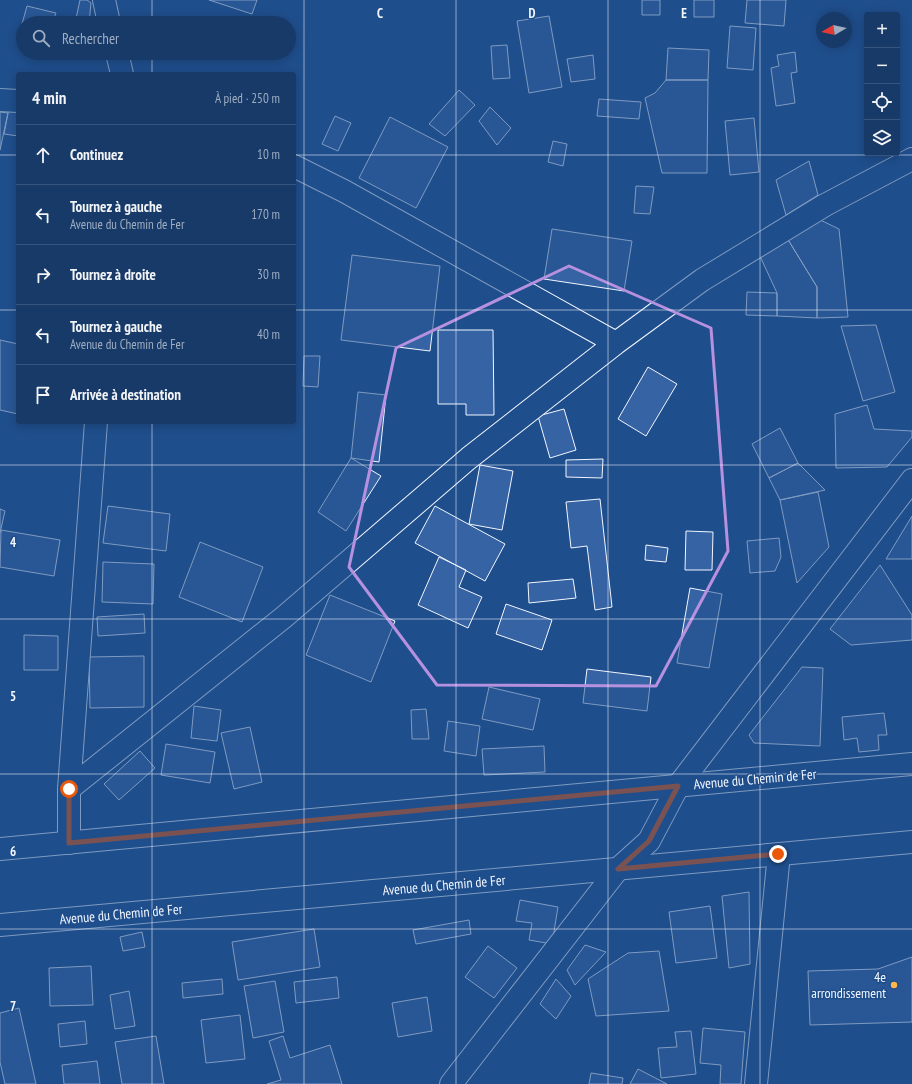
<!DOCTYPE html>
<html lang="fr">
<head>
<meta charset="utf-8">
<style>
	body { margin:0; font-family:"PT Sans Narrow",sans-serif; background:#244571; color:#f1f3f6 }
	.controls { position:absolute; right:12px; top:12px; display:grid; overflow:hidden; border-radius:4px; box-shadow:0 2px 10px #0003 }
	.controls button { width:36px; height:36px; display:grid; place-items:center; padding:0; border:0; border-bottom:1px solid #36547d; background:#173a69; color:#f1f3f6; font:20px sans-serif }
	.compass { position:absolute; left:816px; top:12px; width:36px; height:36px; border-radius:50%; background:#173a69; box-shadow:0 2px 10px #0003; rotate:261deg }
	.stop { position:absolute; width:12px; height:12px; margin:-9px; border:3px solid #ea580c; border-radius:50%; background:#fff }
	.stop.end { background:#ea580c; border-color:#fff; box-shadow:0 1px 4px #0008 }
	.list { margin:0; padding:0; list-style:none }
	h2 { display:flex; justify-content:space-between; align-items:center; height:52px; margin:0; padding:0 16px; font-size:17px }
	h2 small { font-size:13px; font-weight:400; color:#9eadc0 }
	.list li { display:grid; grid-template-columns:26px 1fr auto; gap:12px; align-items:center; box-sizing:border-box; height:60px; padding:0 16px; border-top:1px solid #36547d }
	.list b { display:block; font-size:15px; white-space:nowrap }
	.list p { margin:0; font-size:13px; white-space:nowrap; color:#9eadc0 }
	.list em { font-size:13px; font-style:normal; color:#9eadc0 }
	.icon { flex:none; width:22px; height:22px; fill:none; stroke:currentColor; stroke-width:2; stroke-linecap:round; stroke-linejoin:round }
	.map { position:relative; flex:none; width:912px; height:1084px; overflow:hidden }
	.search { position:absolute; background:#173a69; box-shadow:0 2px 10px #0003; left:16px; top:16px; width:280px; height:44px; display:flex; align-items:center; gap:10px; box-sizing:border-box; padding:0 14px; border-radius:22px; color:#9eadc0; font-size:15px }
	.panel { position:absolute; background:#173a69; box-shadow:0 2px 10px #0003; left:16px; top:72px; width:280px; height:352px; border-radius:4px }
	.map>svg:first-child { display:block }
	.building { fill:#3563a3; stroke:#f2f6ff }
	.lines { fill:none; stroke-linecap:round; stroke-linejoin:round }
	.minor-casing { stroke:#f2f6ff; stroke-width:24 }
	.secondary-casing { stroke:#f2f6ff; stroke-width:24 }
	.minor { stroke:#1f4e8c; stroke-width:22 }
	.secondary { stroke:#1f4e8c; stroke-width:22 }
	.route { stroke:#ea580c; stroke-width:5 }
	.marked { fill:none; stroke:#b691df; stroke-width:3; stroke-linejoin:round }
	.grid { fill:none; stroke:#f2f6ff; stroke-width:1; stroke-opacity:0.55 }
	.poi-dot { fill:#ffb74d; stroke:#1f4e8c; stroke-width:1.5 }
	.labels { text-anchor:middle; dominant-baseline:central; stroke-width:3; stroke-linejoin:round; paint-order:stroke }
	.street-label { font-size:14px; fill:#f2f6ff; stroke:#1f4e8c }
	.poi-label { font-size:14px; fill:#f2f6ff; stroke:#1f4e8c; text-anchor:end }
	.grid-label { font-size:13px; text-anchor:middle; font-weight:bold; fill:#f2f6ff; stroke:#1f4e8c; stroke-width:3; stroke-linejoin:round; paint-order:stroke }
</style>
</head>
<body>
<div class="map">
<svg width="912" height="1084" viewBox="0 0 912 1084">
	<rect width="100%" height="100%" fill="#1f4e8c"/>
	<path class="building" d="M80,0H87L91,3L89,23H75Z
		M209,0H257L252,14Z
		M642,0H660V15H642Z
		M694,0H714V17H694Z
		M747,0H786L784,26L745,23Z
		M27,6L56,13L52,23H23V31H20Z
		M549,16L562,87L529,93L517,21Z
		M730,26L756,28L753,70L727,68Z
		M507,45L510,78L493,79L491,46Z
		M668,48L709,50L708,80H666Z
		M795,52L797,72L791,73L795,103L776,106L771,68L779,66L777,55Z
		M593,55L595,79L571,82L567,59Z
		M666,80H708L707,173H662L645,98L655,93Z
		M459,90L475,105L445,136L429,124Z
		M599,99L641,102L639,119L597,116Z
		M490,107L511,128L497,145L479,121Z
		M9,108L18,110V136L4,134Z
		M0,112L8,113L0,150Z
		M335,116L351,123L338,151L322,144Z
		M390,117L448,147L416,208L359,178Z
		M754,118L759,172L730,175L725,121Z
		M553,141L567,144L563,166L548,162Z
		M809,161L818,195L786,215L776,180Z
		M636,186L654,187L650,214L634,213Z
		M814,217L839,229L848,317L817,318V287L787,238Z
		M552,229L632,241L624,291L544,279Z
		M787,238L817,287V318L777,316V293L759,254Z
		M352,255L440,266L430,351L341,340Z
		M747,292L777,293V316L746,315Z
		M876,325L895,392L863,401L841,326Z
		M438,330H493L494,415H466V404H438Z
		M0,340L18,344V414L0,410Z
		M304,356H320L318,387L303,386Z
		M648,367L677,384L646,436L618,419Z
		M358,392L386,395L379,462L351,458Z
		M867,405L874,429L912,431V437L887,467L836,468L835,414Z
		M564,409L576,450L550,458L538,416Z
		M780,428L798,463L769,478L752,444Z
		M351,458L381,476L346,531L318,512Z
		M603,459L602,478L566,477V460Z
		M798,463L825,490L780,500L769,478Z
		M480,465L513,471L502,530L469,524Z
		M818,492L829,547L797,583L780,500Z
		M600,499L612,607L595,610L587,546L571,548L566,502Z
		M108,506L170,514L166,551L103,543Z
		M435,506L505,544L485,581L415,543Z
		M0,509L5,511L0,533Z
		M912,516V559H886Z
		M1,530L60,540L54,576L0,567Z
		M686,531L713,532L712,570H685Z
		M779,538L781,557L775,571L750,573L747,541Z
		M200,542L263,567L242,622L179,597Z
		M646,545L668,548L666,562L645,560Z
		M439,557L466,570L459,587L482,597L468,628L418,605Z
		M103,562L154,564L153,604L102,602Z
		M880,565L912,615V640L851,645L830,629Z
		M573,579L576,598L529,603L528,583Z
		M690,588L722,594L709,668L677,663Z
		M330,595L395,621L371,682L306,655Z
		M506,604L552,620L542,650L496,634Z
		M144,614L145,633L98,636L97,617Z
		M24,635L58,636V670H24Z
		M144,656V707L90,708L89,657Z
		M802,667L823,668L820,746L754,743L749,735Z
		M587,669L651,677L647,711L583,703Z
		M489,687L540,699L533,730L482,719Z
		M194,706L221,710L217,741L191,738Z
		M426,709L429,739H412L411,710Z
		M884,713L887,735H878L879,750L859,752L857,738L844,740L842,717Z
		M448,721L480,726L476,756L444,751Z
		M250,727L262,782L234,789L221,733Z
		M166,744L215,752L210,783L161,775Z
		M544,746L545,772L484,775L482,749Z
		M140,751L155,768L119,800L104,784Z
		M749,892L750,964L729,968L722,896Z
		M520,900L558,907L552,944L529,940L532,923L516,921Z
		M710,906L717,958L676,963L669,912Z
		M469,920L471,934L416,944L413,930Z
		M314,929L320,967L238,980L232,942Z
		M142,932L145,947L123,951L120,937Z
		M585,945L606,952L575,985L567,970Z
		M488,946L517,968L494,998L465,977Z
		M659,951L669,1011L596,1016L588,979L628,953Z
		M912,957V1022L810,1025L808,971L878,969Z
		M91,966L93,1005L50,1006L49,968Z
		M337,977L339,998L296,1003L294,982Z
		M222,979L223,994L183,998L182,983Z
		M556,979L571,996L556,1019L540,1004Z
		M275,981L284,1032L253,1038L244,986Z
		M129,991L135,1026L115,1029L110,995Z
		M427,997L432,1031L398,1037L392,1003Z
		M19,1008L36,1084H5L0,1062V1013Z
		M240,1015L245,1059L206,1063L201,1020Z
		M85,1021L87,1044L60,1047L58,1024Z
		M703,1028L745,1032L741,1084H720L721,1065L700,1063Z
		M691,1031L696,1074L661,1078L658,1048L677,1047L675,1032Z
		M156,1036L164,1084H122L115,1042Z
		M283,1036L290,1058L330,1045L342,1084H267L281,1080L269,1041Z
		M97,1061L100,1084H64L62,1065Z
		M638,1069L667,1084H630Z
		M591,1073L623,1078L622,1084H589Z"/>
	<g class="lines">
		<g class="minor-casing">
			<path id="minor" d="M104,0L109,23
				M117,53L122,74
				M0,100L18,101
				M294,166L344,191L616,343
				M69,789L96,422
				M69,843V789L284,617L469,458L616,343L702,280L825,205L912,159
				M451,1084L618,869L649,841L678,786L912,480
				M756,1084L779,854"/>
		</g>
		<g class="secondary-casing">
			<path id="secondary" d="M0,849L912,764
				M0,925L912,842"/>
		</g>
		<use href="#minor" class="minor"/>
		<use href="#secondary" class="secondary"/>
	</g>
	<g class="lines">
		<path class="route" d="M69,789V843L678,786L649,841L618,869L778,854"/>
	</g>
	<path d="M0 0H912V1084H0ZM569,266L711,328L728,551L656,686L437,685L349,567L396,348Z" fill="#1f4e8c" fill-opacity=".55" fill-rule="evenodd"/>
	<path class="marked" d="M569,266L711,328L728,551L656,686L437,685L349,567L396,348Z"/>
	<path class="grid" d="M152,0V23M304,0V1084M456,0V1084M608,0V1084M760,0V1084M152,53V74M0,155H18M294,155H912M0,310H18M294,310H912M152,422V1084M0,465H912M0,619H912M0,774H912M0,929H912"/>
	<circle class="poi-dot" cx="894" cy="985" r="4"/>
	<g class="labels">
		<g class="street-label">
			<text transform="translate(755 779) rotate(-5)">Avenue du Chemin de Fer</text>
			<text transform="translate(444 885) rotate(-5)">Avenue du Chemin de Fer</text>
			<text transform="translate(121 914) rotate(-5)">Avenue du Chemin de Fer</text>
		</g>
		<g class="poi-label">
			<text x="886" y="977">4e<tspan x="886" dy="16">arrondissement</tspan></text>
		</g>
	</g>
	<g class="grid-label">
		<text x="380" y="18">C</text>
		<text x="532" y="18">D</text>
		<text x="684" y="18">E</text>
		<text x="13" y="547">4</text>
		<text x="13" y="701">5</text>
		<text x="13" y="856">6</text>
		<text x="13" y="1011">7</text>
	</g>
</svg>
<div class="controls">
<button>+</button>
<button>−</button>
<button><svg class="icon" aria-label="locate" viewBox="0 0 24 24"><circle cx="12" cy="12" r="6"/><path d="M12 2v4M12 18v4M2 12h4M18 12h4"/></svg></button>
<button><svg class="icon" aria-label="layers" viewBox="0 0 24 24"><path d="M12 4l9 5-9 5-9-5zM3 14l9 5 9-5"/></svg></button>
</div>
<svg class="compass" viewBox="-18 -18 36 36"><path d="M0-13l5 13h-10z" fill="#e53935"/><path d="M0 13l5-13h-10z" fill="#9eadc0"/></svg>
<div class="stop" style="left:69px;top:789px"></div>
<div class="stop end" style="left:778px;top:854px"></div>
<div class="search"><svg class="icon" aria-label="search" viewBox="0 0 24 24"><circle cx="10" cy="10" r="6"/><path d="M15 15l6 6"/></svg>Rechercher</div>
<section class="panel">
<h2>4 min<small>À pied · 250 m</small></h2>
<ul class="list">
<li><svg class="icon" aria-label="ahead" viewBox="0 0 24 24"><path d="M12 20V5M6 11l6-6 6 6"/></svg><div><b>Continuez</b></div><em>10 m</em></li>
<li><svg class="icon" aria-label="left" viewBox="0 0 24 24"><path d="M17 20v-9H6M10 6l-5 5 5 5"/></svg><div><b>Tournez à gauche</b><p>Avenue du Chemin de Fer</p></div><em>170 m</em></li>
<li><svg class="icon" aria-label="right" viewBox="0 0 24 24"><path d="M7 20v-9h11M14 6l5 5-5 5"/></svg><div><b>Tournez à droite</b></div><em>30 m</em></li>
<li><svg class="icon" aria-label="left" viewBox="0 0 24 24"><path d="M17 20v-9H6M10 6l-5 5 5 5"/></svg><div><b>Tournez à gauche</b><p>Avenue du Chemin de Fer</p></div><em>40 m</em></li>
<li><svg class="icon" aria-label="arrive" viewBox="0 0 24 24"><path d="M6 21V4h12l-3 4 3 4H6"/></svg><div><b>Arrivée à destination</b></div></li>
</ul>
</section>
</div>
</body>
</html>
